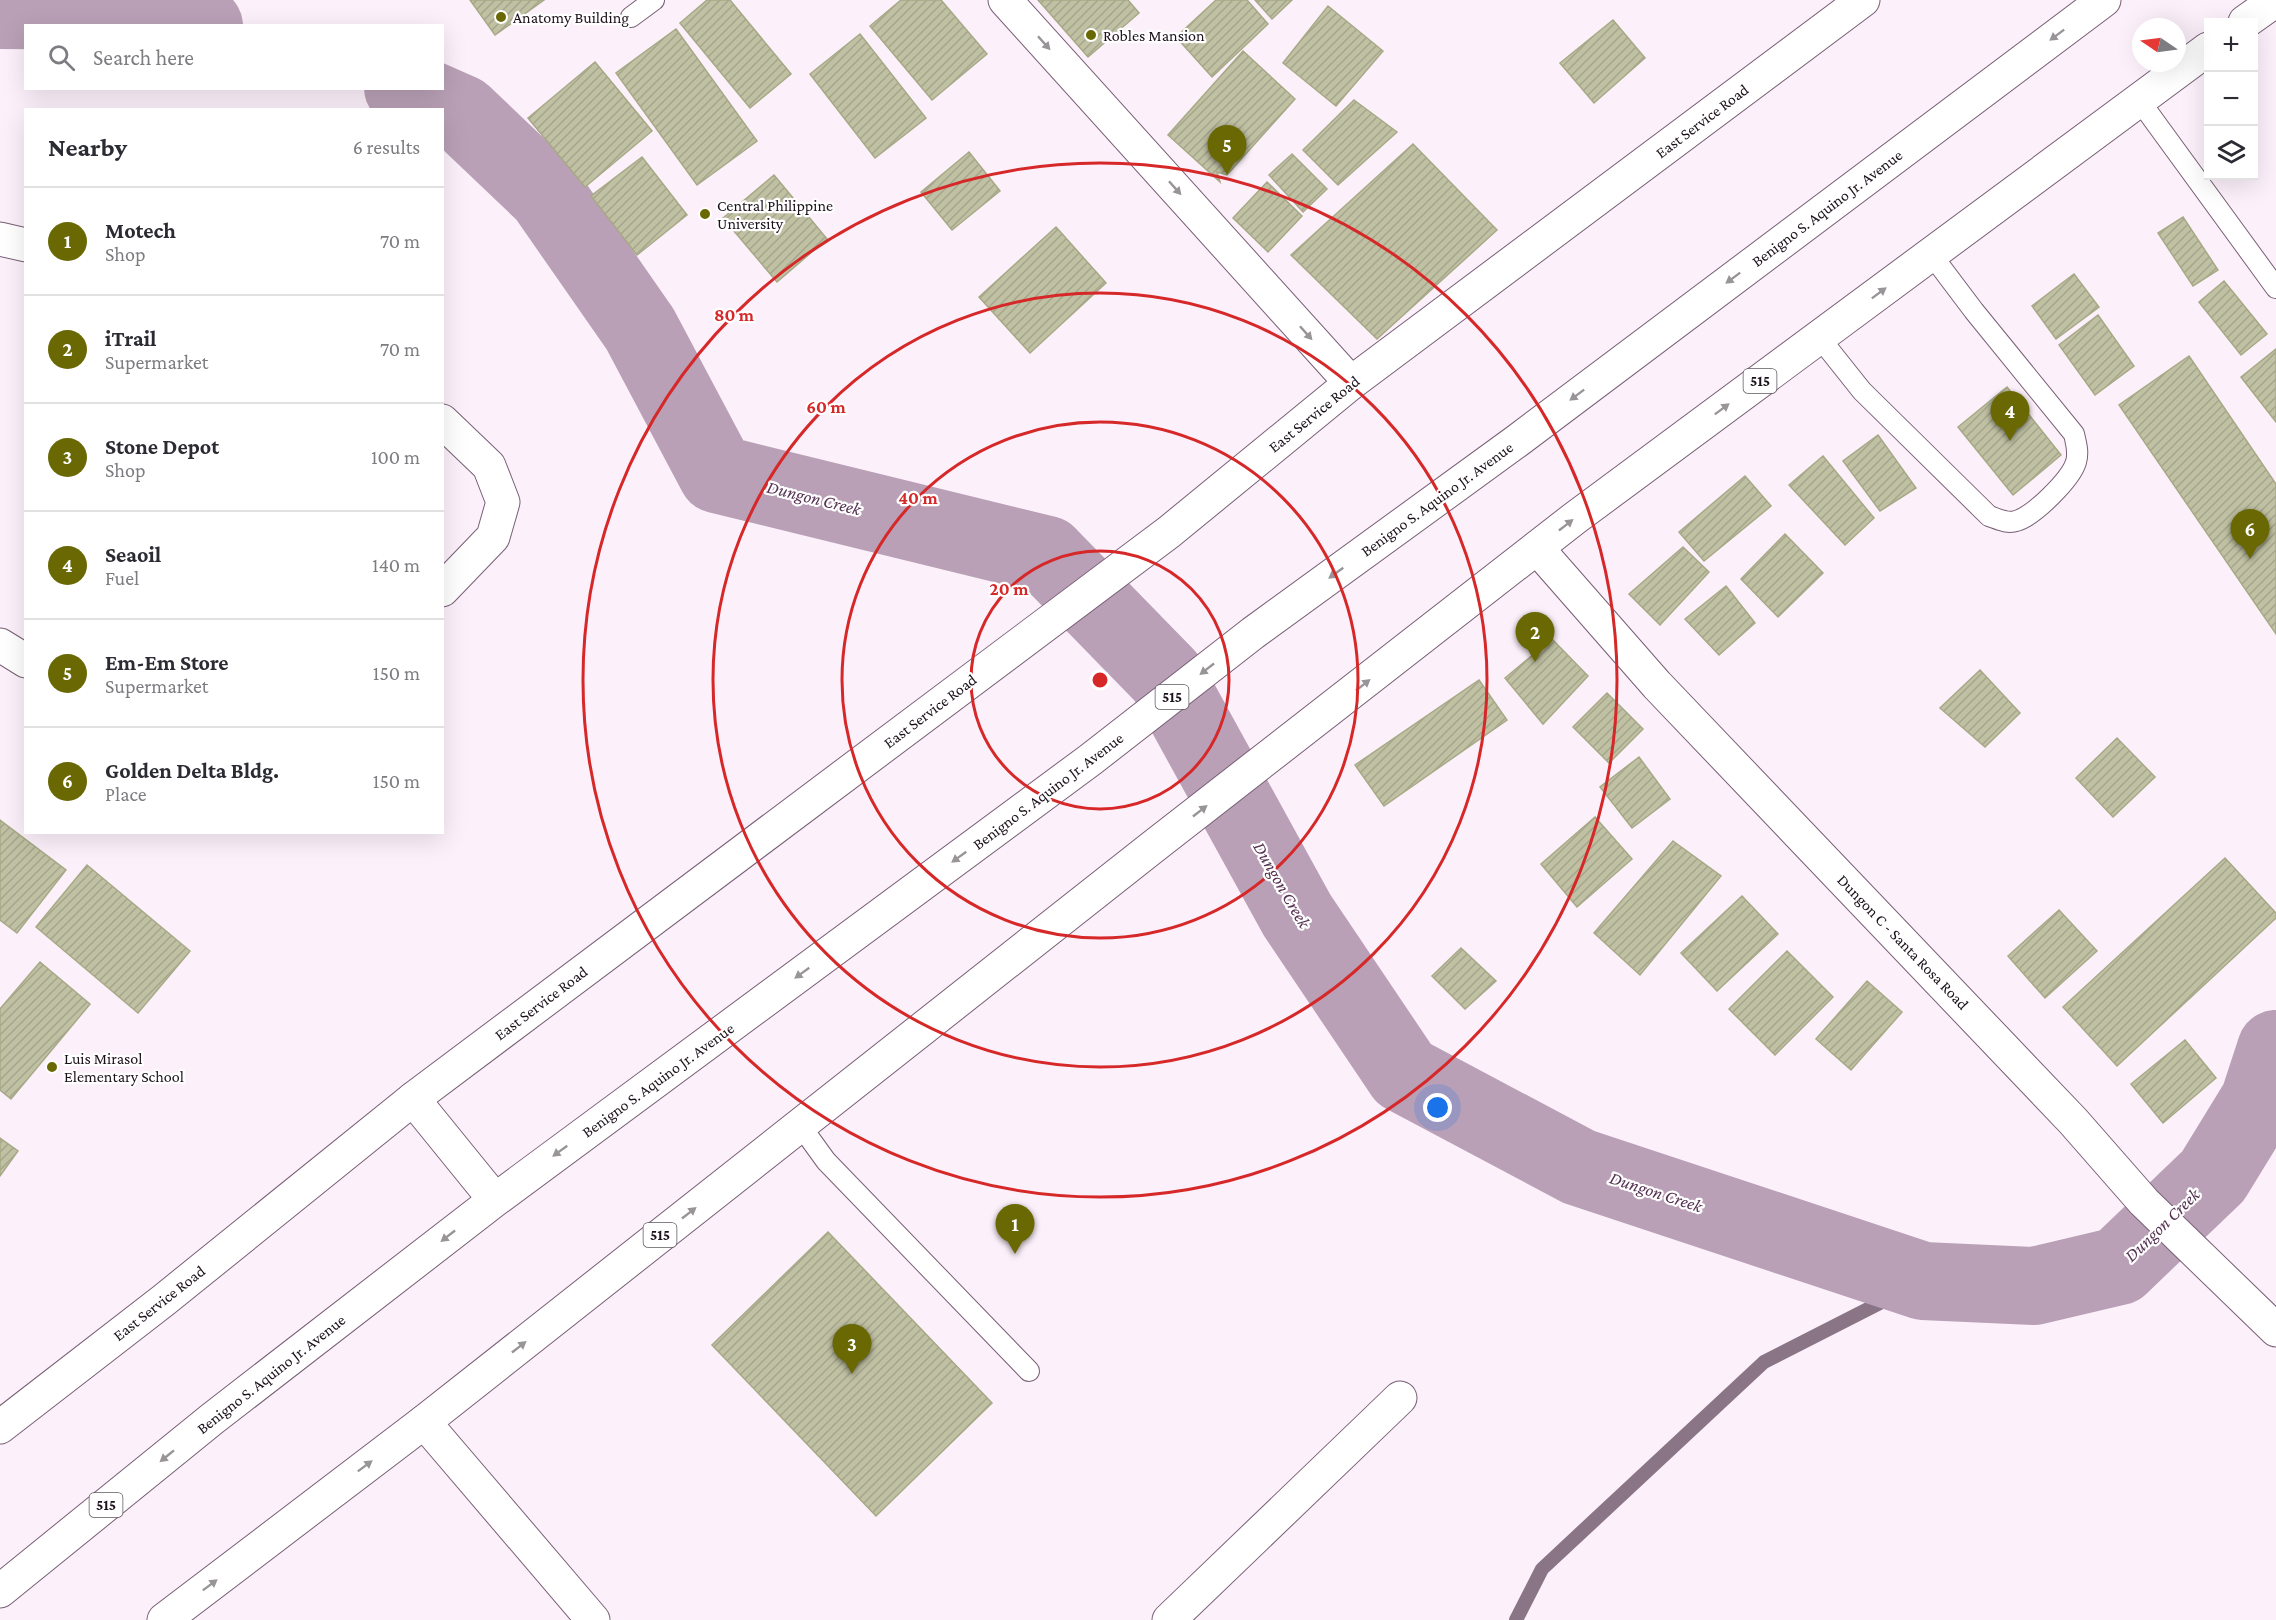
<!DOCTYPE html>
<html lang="en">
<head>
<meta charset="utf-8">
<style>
	body { margin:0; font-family:"Crimson Pro",serif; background:#f2f2f3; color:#2b2b33 }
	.controls { position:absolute; right:18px; top:18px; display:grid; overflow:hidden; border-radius:0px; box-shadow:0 6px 24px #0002 }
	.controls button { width:54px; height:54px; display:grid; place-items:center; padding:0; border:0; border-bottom:2px solid #e1e1e2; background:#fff; color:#2b2b33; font:30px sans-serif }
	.compass { position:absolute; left:2132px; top:18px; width:54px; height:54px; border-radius:50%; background:#fff; box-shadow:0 6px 24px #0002; rotate:283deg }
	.you { position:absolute; left:1438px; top:1108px; width:21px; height:21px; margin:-15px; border:4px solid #fff; border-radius:50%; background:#1a73e8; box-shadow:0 0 0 9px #1a73e833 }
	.badge { display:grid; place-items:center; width:39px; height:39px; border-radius:50%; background:#696803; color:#fff; font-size:20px; font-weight:700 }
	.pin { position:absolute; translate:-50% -50px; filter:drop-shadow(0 2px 3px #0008) }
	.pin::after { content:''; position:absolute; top:32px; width:21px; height:18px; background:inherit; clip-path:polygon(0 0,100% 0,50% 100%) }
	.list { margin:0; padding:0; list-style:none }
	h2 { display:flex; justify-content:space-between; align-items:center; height:78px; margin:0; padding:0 24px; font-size:26px }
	h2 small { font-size:20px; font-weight:400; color:#7c7c81 }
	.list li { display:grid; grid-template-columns:39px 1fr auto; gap:18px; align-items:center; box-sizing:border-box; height:108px; padding:0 24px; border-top:2px solid #e1e1e2 }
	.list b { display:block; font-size:22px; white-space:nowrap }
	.list p { margin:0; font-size:20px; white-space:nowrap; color:#7c7c81 }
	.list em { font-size:20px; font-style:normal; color:#7c7c81 }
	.icon { flex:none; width:33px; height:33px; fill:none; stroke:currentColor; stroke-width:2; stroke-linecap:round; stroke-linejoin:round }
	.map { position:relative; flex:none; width:2276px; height:1620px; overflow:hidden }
	.search { position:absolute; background:#fff; box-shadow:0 6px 24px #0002; left:24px; top:24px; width:420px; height:66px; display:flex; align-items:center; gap:15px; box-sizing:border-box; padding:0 21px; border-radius:0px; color:#7c7c81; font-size:22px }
	.panel { position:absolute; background:#fff; box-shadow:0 6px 24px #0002; left:24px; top:108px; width:420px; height:726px; border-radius:0px }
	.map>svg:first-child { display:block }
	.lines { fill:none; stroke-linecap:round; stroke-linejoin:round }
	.stream { stroke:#8a7587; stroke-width:14 }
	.river { stroke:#b9a0b6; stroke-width:78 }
	.building { fill:url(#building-hatch); stroke:#a7a986; stroke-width:1.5 }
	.service-casing { stroke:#795f76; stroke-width:22 }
	.minor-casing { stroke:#795f76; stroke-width:35 }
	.tertiary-casing { stroke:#795f76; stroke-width:35 }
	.trunk-casing { stroke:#795f76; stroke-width:35 }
	.service { stroke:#fff; stroke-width:20 }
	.minor { stroke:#fff; stroke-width:33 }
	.tertiary { stroke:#fff; stroke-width:33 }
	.trunk { stroke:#fff; stroke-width:33 }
	.oneway { fill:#989498 }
	.ring { fill:none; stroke:#d62828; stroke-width:3 }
	.poi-dot { fill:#696803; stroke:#fff; stroke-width:2 }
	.labels { text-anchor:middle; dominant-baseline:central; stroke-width:4.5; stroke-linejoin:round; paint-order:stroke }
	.shield { fill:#fff; stroke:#5f585f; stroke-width:1.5 }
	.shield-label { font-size:15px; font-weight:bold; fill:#1b111a }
	.poi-label { font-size:16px; fill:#1b111a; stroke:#fff; text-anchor:start }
	.street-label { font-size:16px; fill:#1b111a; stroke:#fff }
	.water-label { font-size:18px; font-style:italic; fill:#553152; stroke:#fff }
	.centre { fill:#d62828; stroke:#fff; stroke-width:3 }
	.ring-label { font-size:18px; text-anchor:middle; font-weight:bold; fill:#d62828; stroke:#fff; stroke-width:4.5; stroke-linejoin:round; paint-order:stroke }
</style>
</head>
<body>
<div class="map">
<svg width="2276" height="1620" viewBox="0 0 2276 1620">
	<defs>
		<pattern id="building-hatch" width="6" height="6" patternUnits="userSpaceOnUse" patternTransform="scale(1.5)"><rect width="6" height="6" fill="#c0c1a3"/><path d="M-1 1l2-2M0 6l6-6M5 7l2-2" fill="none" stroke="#a4a58c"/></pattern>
	</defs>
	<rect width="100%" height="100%" fill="#fcf0fa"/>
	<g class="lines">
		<path class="stream" d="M1516,1620L1542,1569L1764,1362L1923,1281"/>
		<path class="river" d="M0,10L150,11L204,26
			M403,88L462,114L546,194L640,329L717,474L1047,555L1166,677L1297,915L1404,1074L1579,1167L1923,1281L2034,1286L2119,1266L2213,1176L2259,1101L2276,1049"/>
	</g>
	<path class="building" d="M470,0H544L495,35Z
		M707,0H730L791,74L750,108L680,23Z
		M901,0H941L987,54L932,100L870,26Z
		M1038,0H1128L1139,13L1088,57Z
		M1216,0H1247L1268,24L1212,77L1176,37Z
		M1255,0H1292L1272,19Z
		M1328,6L1383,51L1336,106L1283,63Z
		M1613,20L1645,58L1594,103L1560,63Z
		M676,29L757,141L697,185L616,73Z
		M860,34L926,118L875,158L810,74Z
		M1243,51L1295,99L1227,175L1217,172L1220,182L1168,135Z
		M595,62L652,131L585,187L528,118Z
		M1354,100L1397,132L1338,185L1303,150Z
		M1413,144L1497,230L1377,339L1291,255Z
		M969,152L1000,191L952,230L921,192Z
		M1292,154L1327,189L1303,212L1269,175Z
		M642,157L687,215L637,255L591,196Z
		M774,175L827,239L777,282L723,218Z
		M1267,182L1302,216L1268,252L1233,218Z
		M2183,217L2218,270L2193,286L2158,233Z
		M1056,227L1106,283L1030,353L979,297Z
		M2074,274L2099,307L2056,339L2032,306Z
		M2224,281L2267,334L2241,355L2199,302Z
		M2098,315L2134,366L2095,395L2059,345Z
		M2276,349V422L2241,377Z
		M2189,356L2276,484V634L2119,405Z
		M2007,387L2061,455L2013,495L1958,427Z
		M1878,435L1916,488L1880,511L1843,461Z
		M1823,456L1874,518L1845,545L1789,485Z
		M1745,476L1771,506L1704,561L1679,532Z
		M1785,534L1823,573L1778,617L1741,579Z
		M1683,547L1709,572L1660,625L1629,594Z
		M1726,586L1755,623L1719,655L1685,619Z
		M1552,639L1588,676L1543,724L1505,678Z
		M1980,670L2020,713L1985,747L1940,708Z
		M1479,680L1507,720L1384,806L1355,765Z
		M1607,693L1643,729L1609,763L1573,727Z
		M2117,738L2155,777L2113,817L2076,778Z
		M1639,757L1670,799L1632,828L1600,787Z
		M1595,817L1632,859L1577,907L1541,864Z
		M0,820L66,870L17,933L0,920Z
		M1673,841L1721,876L1640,975L1594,933Z
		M2225,858L2276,913V918L2117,1066L2063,1007Z
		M87,865L190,951L138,1013L36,927Z
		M1742,896L1778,934L1717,991L1681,953Z
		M2059,910L2097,951L2045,998L2008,956Z
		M1461,948L1496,981L1465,1009L1432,976Z
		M1787,951L1833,997L1775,1055L1729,1009Z
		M40,962L90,1004L11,1099L0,1090V1009Z
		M1867,981L1902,1012L1851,1070L1816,1039Z
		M2185,1040L2216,1078L2163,1123L2131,1084Z
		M0,1138L18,1151L0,1176Z
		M828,1232L992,1403L876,1516L712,1345Z"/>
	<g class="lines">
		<g class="service-casing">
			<path id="service" d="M631,17L654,0
				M2139,100L2276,288
				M1819,337L1862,391L1989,516C1998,519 2007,524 2016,521C2034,516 2071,479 2076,462C2079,452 2076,443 2074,434L1974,311L1931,254
				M800,1125L826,1161L1029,1371"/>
		</g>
		<g class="minor-casing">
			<path id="minor" d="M1005,0L1351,383
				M0,239L26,245
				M442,421L489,466L503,502L493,537L442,590
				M0,645L26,661
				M424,1422L593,1620
				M1169,1620L1400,1398"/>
		</g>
		<g class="tertiary-casing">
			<path id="tertiary" d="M1537,548L1657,685L2073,1121L2144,1202L2276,1330
				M0,1427L164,1300L413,1099L1169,532L1351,383L1863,0"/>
		</g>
		<g class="trunk-casing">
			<path id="trunk" d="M2245,22L2276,0
				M413,1099L495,1200
				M0,1591L212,1419L495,1200L1090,760L1253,633L1517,441L2104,0
				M164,1620L424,1422L1154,846L1575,518L2208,49"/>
		</g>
		<use href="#service" class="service"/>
		<use href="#minor" class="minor"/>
		<use href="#tertiary" class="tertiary"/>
		<use href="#trunk" class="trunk"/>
	</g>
	<defs><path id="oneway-solid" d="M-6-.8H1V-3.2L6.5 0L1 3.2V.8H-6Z" transform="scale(1.5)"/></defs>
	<g class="oneway">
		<use href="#oneway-solid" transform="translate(2057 35) rotate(143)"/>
		<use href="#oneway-solid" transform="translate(1044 43) rotate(48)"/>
		<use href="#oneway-solid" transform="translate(1175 188) rotate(48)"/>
		<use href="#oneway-solid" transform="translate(1733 278) rotate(143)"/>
		<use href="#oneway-solid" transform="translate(1879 293) rotate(-37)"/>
		<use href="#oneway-solid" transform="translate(1306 333) rotate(48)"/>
		<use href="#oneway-solid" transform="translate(1577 395) rotate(143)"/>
		<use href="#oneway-solid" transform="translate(1722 409) rotate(-37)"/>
		<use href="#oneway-solid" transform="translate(1566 525) rotate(-38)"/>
		<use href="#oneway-solid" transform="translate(1336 573) rotate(144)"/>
		<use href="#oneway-solid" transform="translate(1207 669) rotate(142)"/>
		<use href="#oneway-solid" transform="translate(1363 685) rotate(-38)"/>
		<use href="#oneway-solid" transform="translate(1200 811) rotate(-38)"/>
		<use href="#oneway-solid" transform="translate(959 857) rotate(144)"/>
		<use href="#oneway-solid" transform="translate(802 973) rotate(144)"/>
		<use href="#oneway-solid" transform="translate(560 1151) rotate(144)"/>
		<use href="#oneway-solid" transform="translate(689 1213) rotate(-38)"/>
		<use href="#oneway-solid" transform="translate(448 1236) rotate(142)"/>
		<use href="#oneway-solid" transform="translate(519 1347) rotate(-38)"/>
		<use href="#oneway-solid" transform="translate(167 1456) rotate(141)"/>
		<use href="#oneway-solid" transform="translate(365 1466) rotate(-37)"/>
		<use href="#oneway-solid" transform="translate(210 1585) rotate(-37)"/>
	</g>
	<g class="ring">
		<circle cx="1100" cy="680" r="129"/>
		<circle cx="1100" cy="680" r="258"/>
		<circle cx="1100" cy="680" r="387"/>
		<circle cx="1100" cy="680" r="517"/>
	</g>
	<g class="poi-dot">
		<circle cx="501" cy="17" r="6"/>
		<circle cx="1091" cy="35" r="6"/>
		<circle cx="705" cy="214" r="6"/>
		<circle cx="52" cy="1067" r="6"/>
	</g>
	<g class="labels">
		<g class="shield">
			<rect x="1743.5" y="369" width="33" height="24" rx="4.5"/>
			<rect x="1155.5" y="685" width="33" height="24" rx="4.5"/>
			<rect x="643.5" y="1223" width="33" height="24" rx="4.5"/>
			<rect x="89.5" y="1493" width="33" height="24" rx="4.5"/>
		</g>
		<g class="shield-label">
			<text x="1760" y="381">515</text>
			<text x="1172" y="697">515</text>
			<text x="660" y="1235">515</text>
			<text x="106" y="1505">515</text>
		</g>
		<g class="poi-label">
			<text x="513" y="17">Anatomy Building</text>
			<text x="1103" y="35">Robles Mansion</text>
			<text x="717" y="205">Central Philippine<tspan x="717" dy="18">University</tspan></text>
			<text x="64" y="1058">Luis Mirasol<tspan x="64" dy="18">Elementary School</tspan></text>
		</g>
		<g class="street-label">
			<text transform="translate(1702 121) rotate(-37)">East Service Road</text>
			<text transform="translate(1827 208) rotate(-37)">Benigno S. Aquino Jr. Avenue</text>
			<text transform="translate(1314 414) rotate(-39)">East Service Road</text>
			<text transform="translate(1437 499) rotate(-36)">Benigno S. Aquino Jr. Avenue</text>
			<text transform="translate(930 711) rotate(-37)">East Service Road</text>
			<text transform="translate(1048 791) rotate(-37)">Benigno S. Aquino Jr. Avenue</text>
			<text transform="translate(1903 942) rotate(46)">Dungon C - Santa Rosa Road</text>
			<text transform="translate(541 1003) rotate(-37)">East Service Road</text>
			<text transform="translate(658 1080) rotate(-36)">Benigno S. Aquino Jr. Avenue</text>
			<text transform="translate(159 1303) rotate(-38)">East Service Road</text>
			<text transform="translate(271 1374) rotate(-38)">Benigno S. Aquino Jr. Avenue</text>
		</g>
		<g class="water-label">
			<text transform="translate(814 498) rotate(14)">Dungon Creek</text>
			<text transform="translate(1282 885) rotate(60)">Dungon Creek</text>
			<text transform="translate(1656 1192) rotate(18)">Dungon Creek</text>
			<text transform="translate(2162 1225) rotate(-44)">Dungon Creek</text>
		</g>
	</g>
	<circle cx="1100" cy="680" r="9" class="centre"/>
	<g class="ring-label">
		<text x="734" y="321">80 m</text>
		<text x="826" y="413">60 m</text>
		<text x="918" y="504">40 m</text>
		<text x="1009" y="595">20 m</text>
	</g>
</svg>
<div class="controls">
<button>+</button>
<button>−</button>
<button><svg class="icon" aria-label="layers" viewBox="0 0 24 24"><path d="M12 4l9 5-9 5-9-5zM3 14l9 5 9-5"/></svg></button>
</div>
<svg class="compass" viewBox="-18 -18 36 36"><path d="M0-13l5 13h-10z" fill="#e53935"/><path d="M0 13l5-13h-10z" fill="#7c7c81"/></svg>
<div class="you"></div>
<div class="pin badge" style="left:1015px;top:1254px">1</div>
<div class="pin badge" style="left:1535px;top:662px">2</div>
<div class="pin badge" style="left:852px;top:1374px">3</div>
<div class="pin badge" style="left:2010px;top:441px">4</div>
<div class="pin badge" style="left:1227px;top:175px">5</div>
<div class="pin badge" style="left:2250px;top:559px">6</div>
<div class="search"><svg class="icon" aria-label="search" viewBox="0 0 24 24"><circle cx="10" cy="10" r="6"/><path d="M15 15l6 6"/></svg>Search here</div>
<section class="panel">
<h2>Nearby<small>6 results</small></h2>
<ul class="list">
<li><span class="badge">1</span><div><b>Motech</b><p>Shop</p></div><em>70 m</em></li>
<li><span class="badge">2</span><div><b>iTrail</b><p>Supermarket</p></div><em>70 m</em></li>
<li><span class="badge">3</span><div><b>Stone Depot</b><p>Shop</p></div><em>100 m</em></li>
<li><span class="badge">4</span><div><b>Seaoil</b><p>Fuel</p></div><em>140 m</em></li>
<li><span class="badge">5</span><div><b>Em-Em Store</b><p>Supermarket</p></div><em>150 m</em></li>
<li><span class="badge">6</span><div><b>Golden Delta Bldg.</b><p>Place</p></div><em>150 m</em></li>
</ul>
</section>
</div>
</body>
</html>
